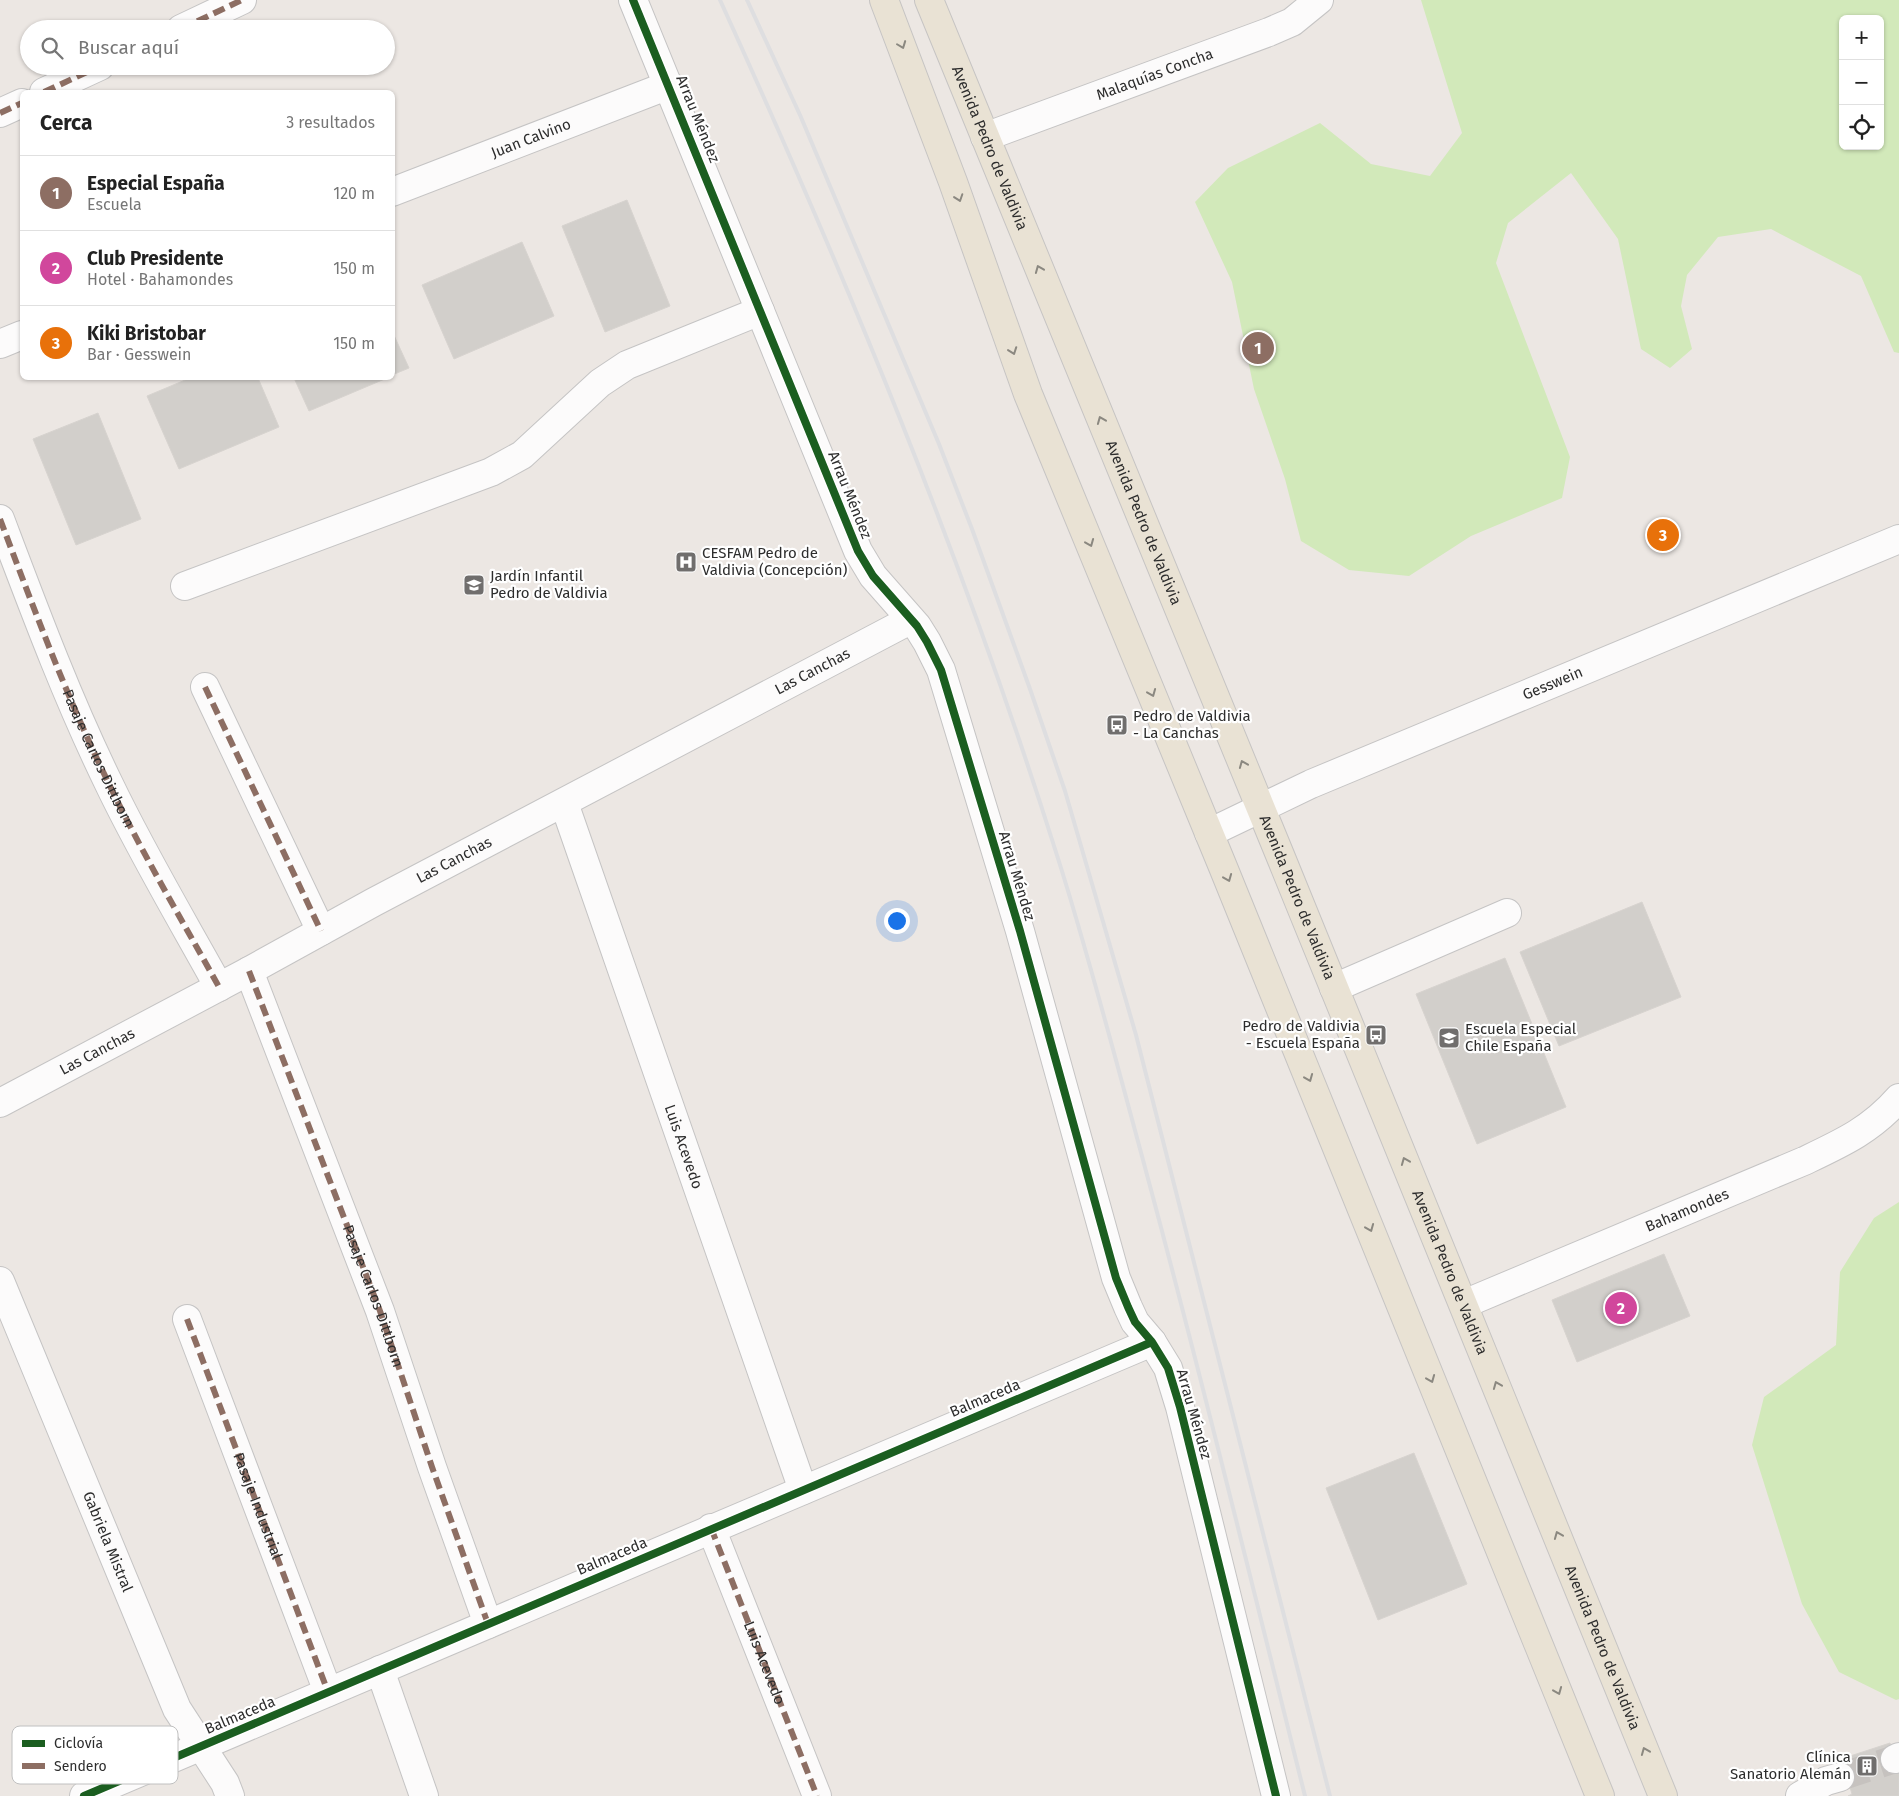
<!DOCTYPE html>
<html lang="es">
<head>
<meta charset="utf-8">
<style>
	body { margin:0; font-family:"Fira Sans",sans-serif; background:#f2f2f2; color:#222 }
	.controls { position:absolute; right:15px; top:15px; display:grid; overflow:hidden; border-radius:8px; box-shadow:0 1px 4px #0004 }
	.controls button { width:45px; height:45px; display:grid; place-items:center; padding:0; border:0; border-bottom:1px solid #e0e0e0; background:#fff; color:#222; font:25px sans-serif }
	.you { position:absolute; left:896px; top:920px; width:18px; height:18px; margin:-12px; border:4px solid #fff; border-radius:50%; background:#1a73e8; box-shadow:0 0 0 8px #1a73e833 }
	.badge { display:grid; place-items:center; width:32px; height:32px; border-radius:50%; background:#706e6d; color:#fff; font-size:16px; font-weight:700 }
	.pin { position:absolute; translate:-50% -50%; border:2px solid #fff; box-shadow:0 1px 5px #0006 }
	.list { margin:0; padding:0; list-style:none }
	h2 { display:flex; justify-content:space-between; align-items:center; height:65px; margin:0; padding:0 20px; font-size:21px }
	h2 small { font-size:16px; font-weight:400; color:#767676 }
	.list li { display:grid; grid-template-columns:32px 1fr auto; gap:15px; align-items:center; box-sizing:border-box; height:75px; padding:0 20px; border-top:1px solid #e0e0e0 }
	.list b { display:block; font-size:19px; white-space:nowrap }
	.list p { margin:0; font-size:16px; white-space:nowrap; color:#767676 }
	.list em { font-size:16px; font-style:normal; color:#767676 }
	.icon { flex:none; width:28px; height:28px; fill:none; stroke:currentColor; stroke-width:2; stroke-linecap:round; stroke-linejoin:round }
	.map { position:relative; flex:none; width:1899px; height:1796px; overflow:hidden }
	.search { position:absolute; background:#fff; box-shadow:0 1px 4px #0004; left:20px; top:20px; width:375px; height:55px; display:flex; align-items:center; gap:12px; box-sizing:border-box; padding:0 18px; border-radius:28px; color:#767676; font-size:19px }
	.panel { position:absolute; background:#fff; box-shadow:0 1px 4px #0004; left:20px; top:90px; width:375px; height:290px; border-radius:8px }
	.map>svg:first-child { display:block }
	.green { fill:#d2e9ba; fill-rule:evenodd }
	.building { fill:#d2cfcb; stroke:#d7d3cf }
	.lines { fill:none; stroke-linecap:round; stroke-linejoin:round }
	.minor-tunnel { stroke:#c6c2bf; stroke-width:28; stroke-dasharray:28 14; stroke-linecap:butt }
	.minor-casing { stroke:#c5c4c4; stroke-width:30 }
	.major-casing { stroke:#c6c4c3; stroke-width:30 }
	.minor { stroke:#fcfbfb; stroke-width:28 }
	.major { stroke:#e9e2d4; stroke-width:28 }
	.rail { stroke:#dedee0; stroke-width:4 }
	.quiet { stroke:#8d6e63; stroke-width:6; stroke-dasharray:12 6; stroke-linecap:butt }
	.cycleway-casing { stroke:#fff; stroke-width:11 }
	.cycleway { stroke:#1b5e20; stroke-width:8 }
	.oneway { stroke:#8b8880 }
	.labels { text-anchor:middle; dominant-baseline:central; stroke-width:4.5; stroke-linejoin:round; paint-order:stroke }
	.street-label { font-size:15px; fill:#2d2d2d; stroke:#fff }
	.poi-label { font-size:15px; fill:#2d2d2d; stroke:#fff; text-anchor:start }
	.key { fill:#fff; stroke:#c0c0c0; stroke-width:1 }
	.key-label { font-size:14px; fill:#2d2d2d }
</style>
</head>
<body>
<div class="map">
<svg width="1899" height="1796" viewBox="0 0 1899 1796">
	<rect width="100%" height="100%" fill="#ece7e3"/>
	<path class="green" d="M1421,0H1899V353L1894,352L1861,276L1771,229L1718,237L1687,275L1681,306L1692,349L1670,368L1641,349L1618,239L1571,173L1508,223L1496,263L1570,457L1562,498L1471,536L1409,576L1349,570L1301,541L1285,479L1254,389L1232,282L1195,202L1228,168L1320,123L1371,164L1430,176L1462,133ZM1843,19H1880V146H1843Z
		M1899,1202V1699L1896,1700L1839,1672L1802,1604L1752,1445L1764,1397L1836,1345L1840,1272L1874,1218Z"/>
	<path class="building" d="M627,200L670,306L605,332L562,226Z
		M522,242L554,316L454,359L422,285Z
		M392,331L409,368L392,375Z
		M190,378H258L279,427L179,469L147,396Z
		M294,378H387L309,411Z
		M98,413L141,519L76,545L33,439Z
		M1642,902L1681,997L1559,1046L1520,952Z
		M1505,958L1566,1107L1477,1144L1416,994Z
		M1664,1254L1690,1316L1577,1362L1552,1300Z
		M1414,1453L1467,1584L1378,1620L1326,1488Z
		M1890,1743L1899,1772V1796H1848L1852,1794L1849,1784L1840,1777L1835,1761Z"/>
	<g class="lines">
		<path class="minor-tunnel" d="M1840,1777L1895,1759"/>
		<g class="minor-casing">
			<g id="minor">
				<path d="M633,0L858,551L873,576L917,626L927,642L941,670L1020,931L1116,1278L1128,1307L1135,1322L1152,1342L1168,1368L1180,1407L1276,1796"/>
				<path d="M181,29L242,0"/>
				<path d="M44,92L100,66"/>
				<path d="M0,113L22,103"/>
				<path id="s1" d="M985,137L1269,32L1292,22L1319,0"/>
				<path id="s2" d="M392,192L669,85"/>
				<path d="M0,344L22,335"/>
				<path id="s3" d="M0,519C34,609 67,698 109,784C142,853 182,920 219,987"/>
				<path d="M185,586L491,472L522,455L600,383L627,365L760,311"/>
				<path d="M205,687L321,931"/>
				<path id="s4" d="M564,803L803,1490"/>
				<path id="s5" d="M1209,833L1311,784L1899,539"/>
				<path id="s6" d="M249,971L380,1311L432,1467L488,1624"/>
				<path d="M1334,988L1507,913"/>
				<path id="s7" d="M0,1103L249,971L374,902L910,620"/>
				<path id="s8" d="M0,1281L177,1709L225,1783L230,1796"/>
				<path id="s9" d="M1464,1304L1804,1161C1842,1143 1871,1130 1899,1098"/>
				<path d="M187,1319L328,1692"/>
				<path d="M711,1528L817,1796"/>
				<path d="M380,1670L424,1796"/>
				<path d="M1895,1759L1899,1757"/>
				<path d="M84,1796L1152,1342"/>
				<path d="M1800,1796L1826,1781L1840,1777"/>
			</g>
		</g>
		<g class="major-casing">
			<g id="major">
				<path d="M884,0L953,182L1028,394L1223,867L1600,1796"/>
				<path id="s10" d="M929,0L1282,860L1663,1796"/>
			</g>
		</g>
		<use href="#minor" class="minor"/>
		<use href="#major" class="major"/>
		<path class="rail" d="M720,0C846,277 963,558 1055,849C1084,939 1108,1031 1133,1123C1194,1347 1249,1572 1305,1796
			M747,0L800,115L939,444L972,529L1030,689L1065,791L1136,1035L1330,1796"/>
		<g class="quiet">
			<path d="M181,29L242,0"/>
			<path d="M44,92L100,66"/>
			<path d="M0,113L22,103"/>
			<path d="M0,519C34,609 67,698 109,784C142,853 182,920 219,987"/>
			<path d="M205,687L321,931"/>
			<path d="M249,971L380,1311L432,1467L488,1624"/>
			<path id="s11" d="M187,1319L328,1692"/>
			<path id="s12" d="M711,1528L817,1796"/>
		</g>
		<g class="cycleway-casing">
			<path id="cycleway" d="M633,0L858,551L873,576L917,626L927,642L941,670L1020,931L1116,1278L1128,1307L1135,1322L1152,1342L1168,1368L1180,1407L1276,1796
				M84,1796L1152,1342"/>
		</g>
		<use href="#cycleway" class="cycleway"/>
	</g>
	<defs><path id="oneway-chevron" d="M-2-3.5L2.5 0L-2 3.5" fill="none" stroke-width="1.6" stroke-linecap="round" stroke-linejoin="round" transform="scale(1.25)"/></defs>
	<g class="oneway">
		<use href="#oneway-chevron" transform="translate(902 45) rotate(69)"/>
		<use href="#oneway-chevron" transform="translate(959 198) rotate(71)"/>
		<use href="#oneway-chevron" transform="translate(1039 269) rotate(-112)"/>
		<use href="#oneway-chevron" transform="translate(1013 351) rotate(70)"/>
		<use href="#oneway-chevron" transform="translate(1101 420) rotate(-112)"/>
		<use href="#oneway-chevron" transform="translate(1090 543) rotate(68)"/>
		<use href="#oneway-chevron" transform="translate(1152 693) rotate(68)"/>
		<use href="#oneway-chevron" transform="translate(1243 764) rotate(-112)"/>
		<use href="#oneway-chevron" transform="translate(1228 878) rotate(68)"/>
		<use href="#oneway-chevron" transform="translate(1309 1078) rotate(68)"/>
		<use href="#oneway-chevron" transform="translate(1405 1161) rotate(-112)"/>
		<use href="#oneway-chevron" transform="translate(1370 1228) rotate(68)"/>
		<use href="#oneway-chevron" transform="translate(1431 1379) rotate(68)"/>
		<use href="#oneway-chevron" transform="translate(1497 1385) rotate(-112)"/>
		<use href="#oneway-chevron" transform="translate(1558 1535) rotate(-112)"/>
		<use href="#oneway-chevron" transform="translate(1558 1691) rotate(68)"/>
		<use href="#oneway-chevron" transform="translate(1645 1751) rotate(-112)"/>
	</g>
	<defs>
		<g id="hospital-square" transform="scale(1.125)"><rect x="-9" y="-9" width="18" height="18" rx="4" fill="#706e6d" stroke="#fff"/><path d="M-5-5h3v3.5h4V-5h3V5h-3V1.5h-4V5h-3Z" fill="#fff"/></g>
		<g id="school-square" transform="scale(1.125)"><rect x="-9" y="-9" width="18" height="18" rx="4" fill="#706e6d" stroke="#fff"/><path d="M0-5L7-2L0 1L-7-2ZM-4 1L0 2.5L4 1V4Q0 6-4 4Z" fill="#fff"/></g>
		<g id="bus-square" transform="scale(1.125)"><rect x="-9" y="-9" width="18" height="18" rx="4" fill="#706e6d" stroke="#fff"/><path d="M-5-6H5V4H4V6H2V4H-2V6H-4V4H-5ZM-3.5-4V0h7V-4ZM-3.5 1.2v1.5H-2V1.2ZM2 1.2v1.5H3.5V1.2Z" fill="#fff"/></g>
		<g id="building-square" transform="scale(1.125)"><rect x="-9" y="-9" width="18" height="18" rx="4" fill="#706e6d" stroke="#fff"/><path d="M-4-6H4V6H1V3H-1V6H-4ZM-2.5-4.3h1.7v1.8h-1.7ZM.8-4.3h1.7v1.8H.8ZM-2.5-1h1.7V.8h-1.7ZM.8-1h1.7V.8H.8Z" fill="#fff"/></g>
	</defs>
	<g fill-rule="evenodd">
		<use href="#hospital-square" x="686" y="562"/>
		<use href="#school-square" x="474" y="585"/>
		<use href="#bus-square" x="1117" y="725"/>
		<use href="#bus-square" x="1376" y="1035"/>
		<use href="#school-square" x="1449" y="1038"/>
		<use href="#building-square" x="1867" y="1766"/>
	</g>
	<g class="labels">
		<g class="street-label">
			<text stroke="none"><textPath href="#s1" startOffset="181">Malaquías Concha</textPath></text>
			<text transform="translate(698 119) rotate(68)">Arrau Méndez</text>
			<text stroke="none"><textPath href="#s2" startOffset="149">Juan Calvino</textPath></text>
			<text stroke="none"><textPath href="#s10" startOffset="160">Avenida Pedro de Valdivia</textPath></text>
			<text transform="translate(850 495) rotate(68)">Arrau Méndez</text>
			<text stroke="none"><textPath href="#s10" startOffset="565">Avenida Pedro de Valdivia</textPath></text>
			<text stroke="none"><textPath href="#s7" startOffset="920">Las Canchas</textPath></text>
			<text stroke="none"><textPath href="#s5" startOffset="375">Gesswein</textPath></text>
			<text stroke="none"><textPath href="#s3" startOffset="259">Pasaje Carlos Dittborn</textPath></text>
			<text stroke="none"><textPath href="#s7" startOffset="515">Las Canchas</textPath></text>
			<text transform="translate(1017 876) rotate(73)">Arrau Méndez</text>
			<text stroke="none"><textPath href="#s10" startOffset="970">Avenida Pedro de Valdivia</textPath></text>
			<text stroke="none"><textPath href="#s7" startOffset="110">Las Canchas</textPath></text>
			<text stroke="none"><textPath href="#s4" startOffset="364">Luis Acevedo</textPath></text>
			<text stroke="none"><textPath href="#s9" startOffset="242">Bahamondes</textPath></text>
			<text stroke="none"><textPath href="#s10" startOffset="1375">Avenida Pedro de Valdivia</textPath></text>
			<text stroke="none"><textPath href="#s6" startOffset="348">Pasaje Carlos Dittborn</textPath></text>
			<text transform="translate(985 1398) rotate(-23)">Balmaceda</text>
			<text transform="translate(1194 1414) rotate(74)">Arrau Méndez</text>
			<text stroke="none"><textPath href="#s11" startOffset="200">Pasaje Industrial</textPath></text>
			<text stroke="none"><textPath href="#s8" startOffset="282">Gabriela Mistral</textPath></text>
			<text transform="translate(612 1556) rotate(-23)">Balmaceda</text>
			<text stroke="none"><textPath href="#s10" startOffset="1780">Avenida Pedro de Valdivia</textPath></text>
			<text stroke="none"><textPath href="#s12" startOffset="145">Luis Acevedo</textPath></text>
			<text transform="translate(240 1715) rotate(-23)">Balmaceda</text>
		</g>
		<g class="poi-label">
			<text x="702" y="553">CESFAM Pedro de<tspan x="702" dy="17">Valdivia (Concepción)</tspan></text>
			<text x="490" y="576">Jardín Infantil<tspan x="490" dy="17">Pedro de Valdivia</tspan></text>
			<text x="1133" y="716">Pedro de Valdivia<tspan x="1133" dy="17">- La Canchas</tspan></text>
			<text x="1360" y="1026" text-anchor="end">Pedro de Valdivia<tspan x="1360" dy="17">- Escuela España</tspan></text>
			<text x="1465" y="1029">Escuela Especial<tspan x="1465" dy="17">Chile España</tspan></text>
			<text x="1851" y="1757" text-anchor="end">Clínica<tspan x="1851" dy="17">Sanatorio Alemán</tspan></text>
		</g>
	</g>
	<rect x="12" y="1726" width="166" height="58" rx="8" class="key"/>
	<rect x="22" y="1740" width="23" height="7" fill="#1b5e20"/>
	<rect x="22" y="1763" width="23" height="6" fill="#8d6e63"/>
	<g class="key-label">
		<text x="54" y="1748">Ciclovía</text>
		<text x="54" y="1771">Sendero</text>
	</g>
</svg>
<div class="controls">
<button>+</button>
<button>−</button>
<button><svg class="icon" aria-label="locate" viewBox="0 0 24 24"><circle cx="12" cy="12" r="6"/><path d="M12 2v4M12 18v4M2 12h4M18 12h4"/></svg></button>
</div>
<div class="you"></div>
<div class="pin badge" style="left:1258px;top:348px;background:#8d6e63">1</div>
<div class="pin badge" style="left:1621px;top:1308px;background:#d1479c">2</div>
<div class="pin badge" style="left:1663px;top:535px;background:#e8710a">3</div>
<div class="search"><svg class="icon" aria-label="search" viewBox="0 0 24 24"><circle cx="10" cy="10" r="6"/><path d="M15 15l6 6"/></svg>Buscar aquí</div>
<section class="panel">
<h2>Cerca<small>3 resultados</small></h2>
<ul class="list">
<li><span class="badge" style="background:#8d6e63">1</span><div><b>Especial España</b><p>Escuela</p></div><em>120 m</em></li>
<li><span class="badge" style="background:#d1479c">2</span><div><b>Club Presidente</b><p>Hotel · Bahamondes</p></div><em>150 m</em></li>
<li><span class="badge" style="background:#e8710a">3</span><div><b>Kiki Bristobar</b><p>Bar · Gesswein</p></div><em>150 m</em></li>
</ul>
</section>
</div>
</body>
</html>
